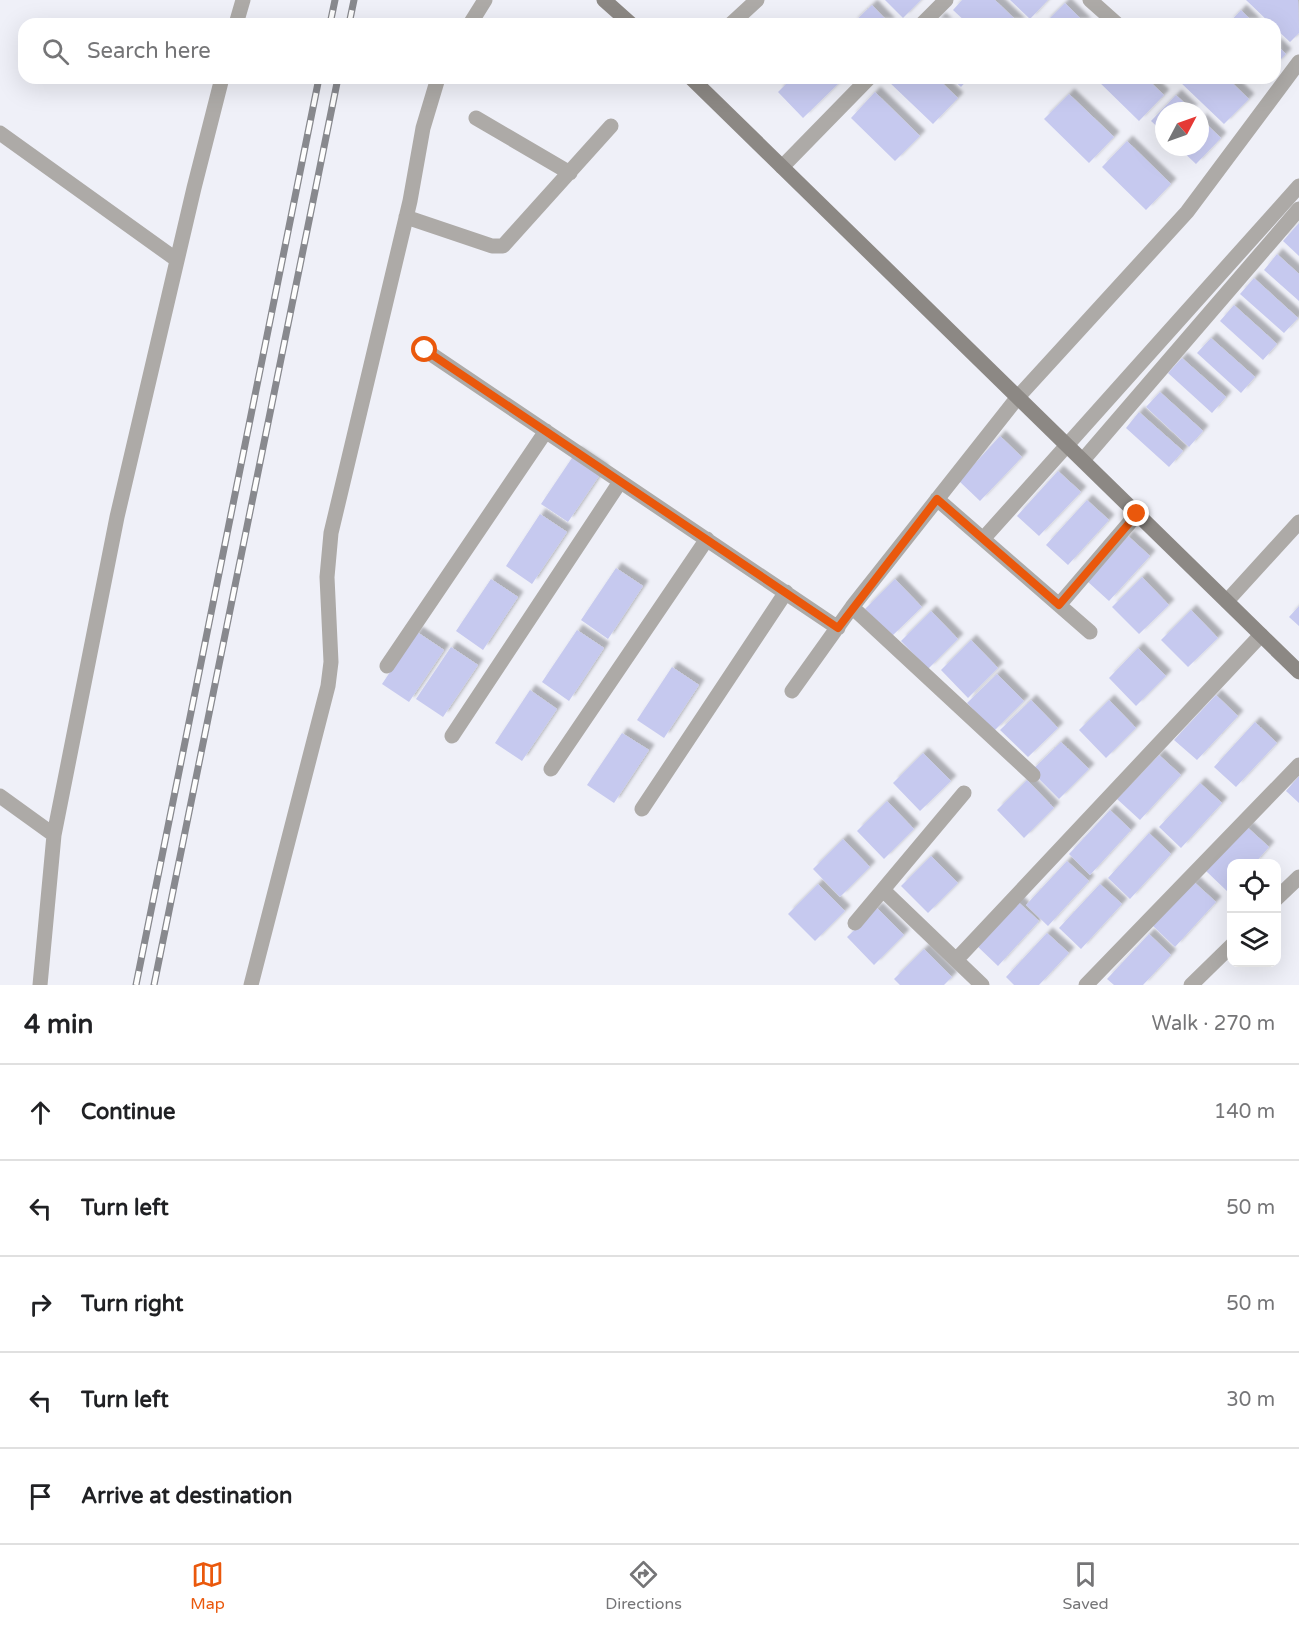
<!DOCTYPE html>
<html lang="en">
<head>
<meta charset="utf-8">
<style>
	body { margin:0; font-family:"Varela Round",sans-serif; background:#f2f2f2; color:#202124 }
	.controls { position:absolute; right:18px; bottom:18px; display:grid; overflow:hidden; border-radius:12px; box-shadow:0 6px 24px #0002 }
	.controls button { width:54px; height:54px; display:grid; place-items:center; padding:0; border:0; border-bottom:2px solid #e0e0e0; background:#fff; color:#202124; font:30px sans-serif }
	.compass { position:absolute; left:1155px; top:102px; width:54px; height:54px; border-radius:50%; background:#fff; box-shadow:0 6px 24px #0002; rotate:49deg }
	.stop { position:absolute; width:18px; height:18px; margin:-14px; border:4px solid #ea580c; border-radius:50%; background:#fff }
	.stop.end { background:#ea580c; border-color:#fff; box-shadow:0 2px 6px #0008 }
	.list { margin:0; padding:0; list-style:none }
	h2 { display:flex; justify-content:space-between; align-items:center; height:78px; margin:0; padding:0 24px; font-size:26px }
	h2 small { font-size:20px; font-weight:400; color:#757577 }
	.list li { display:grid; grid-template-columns:39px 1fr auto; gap:18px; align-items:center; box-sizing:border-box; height:96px; padding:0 24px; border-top:2px solid #e0e0e0 }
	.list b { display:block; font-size:22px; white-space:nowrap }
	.list em { font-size:20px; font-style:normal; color:#757577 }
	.icon { flex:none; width:33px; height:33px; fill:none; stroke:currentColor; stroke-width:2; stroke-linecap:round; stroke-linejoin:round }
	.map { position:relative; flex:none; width:1299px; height:985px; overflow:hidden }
	.search { position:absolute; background:#fff; box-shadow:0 6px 24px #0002; left:18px; right:18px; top:18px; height:66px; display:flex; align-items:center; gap:15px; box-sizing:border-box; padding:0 21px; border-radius:18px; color:#757577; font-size:22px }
	.sheet { height:558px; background:#fff }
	nav { display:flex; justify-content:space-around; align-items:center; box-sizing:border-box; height:84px; border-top:2px solid #e0e0e0; background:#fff; font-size:16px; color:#757577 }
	nav a { display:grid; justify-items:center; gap:3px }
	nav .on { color:#ea580c }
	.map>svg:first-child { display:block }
	.building { fill:#c6c9ef; filter:url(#shadow) }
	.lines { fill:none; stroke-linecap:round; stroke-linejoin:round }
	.street { stroke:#adaaa7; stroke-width:15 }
	.secondary { stroke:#8c8884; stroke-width:15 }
	.rail-casing { stroke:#88898e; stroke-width:7 }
	.rail { stroke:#fefefe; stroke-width:4.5; stroke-dasharray:14; stroke-linecap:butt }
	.route { stroke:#ea580c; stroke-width:8 }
</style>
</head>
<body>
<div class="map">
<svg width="1299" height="985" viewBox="0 0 1299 985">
	<defs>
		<filter id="shadow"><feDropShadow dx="5.5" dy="-5.5" stdDeviation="1.5" flood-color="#0004"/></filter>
	</defs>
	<rect width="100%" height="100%" fill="#eff0f8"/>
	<path class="building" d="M885,0H921L903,18Z
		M962,0H995L1020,24H968L953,10Z
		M1010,0H1048L1030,19Z
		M1246,0H1298L1299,33L1290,42L1275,28V24H1271Z
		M1065,3L1086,24H1044Z
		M872,5L890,24H852Z
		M1241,10L1255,24H1228Z
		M940,18L947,24H935Z
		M1275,43L1286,54L1275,65Z
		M792,78H836L840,82L803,118L778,92Z
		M891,78H937L958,98L933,124L888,81Z
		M951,78H969L961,87Z
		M1095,78H1146L1164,95L1139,121Z
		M1183,78H1227L1249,99L1224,124L1179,81Z
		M875,92L920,136L895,161L851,118Z
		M1069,94L1114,137L1089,163L1044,119Z
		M1176,95L1193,111H1164V133L1151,121Z
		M1200,118L1221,138L1196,164L1178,147H1200Z
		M1127,141L1171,184L1146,210L1102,167Z
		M1299,223V256L1283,241Z
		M1277,254L1299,274V301L1264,270Z
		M1254,278L1298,318L1284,333L1240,294Z
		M1234,305L1277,344L1263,360L1220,321Z
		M1211,338L1255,377L1241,393L1197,353Z
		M1182,358L1226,397L1212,413L1168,373Z
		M1160,392L1203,431L1189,447L1146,407Z
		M1139,412L1183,451L1169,467L1126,428Z
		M1000,436L1022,457L980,501L959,481Z
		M576,452L603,470L568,522L541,504Z
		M1058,471L1081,492L1039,536L1017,516Z
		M1087,500L1109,520L1068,565L1046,545Z
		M540,514L567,532L532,584L506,566Z
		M1128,536L1150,556L1109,601L1087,581Z
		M616,568L643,586L608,639L581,620Z
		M1142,577L1169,605L1139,634L1112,607Z
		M491,579L518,597L483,650L456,631Z
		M895,579L922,607L892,636L865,609Z
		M1299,606V626L1289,617Z
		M1191,610L1218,638L1188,667L1161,640Z
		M931,611L958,639L928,669L901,641Z
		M577,630L604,648L569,701L542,682Z
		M417,632L444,650L409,702L382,684Z
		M971,640L998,668L968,698L941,670Z
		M451,647L478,665L443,717L416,699Z
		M1138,648L1166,676L1136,706L1109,678Z
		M672,667L699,685L664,738L637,720Z
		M997,674L1024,701L994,731L967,703Z
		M530,690L557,709L522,761L495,743Z
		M1216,695L1238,716L1197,760L1174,740Z
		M1031,700L1058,728L1028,757L1000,730Z
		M1109,700L1136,728L1106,758L1079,730Z
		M1255,722L1277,743L1236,787L1214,767Z
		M622,733L649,750L614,803L587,785Z
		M1061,742L1089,769L1059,799L1031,771Z
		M923,753L951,781L920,811L893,783Z
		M1159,755L1181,775L1140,820L1117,799Z
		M1299,776V803L1286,791Z
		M1027,780L1054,808L1024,838L997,810Z
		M1200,783L1222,803L1181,848L1159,827Z
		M887,801L914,829L884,859L857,831Z
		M1110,810L1131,830L1090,875L1069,854Z
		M1247,827L1269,847L1254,864H1232V888L1228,892L1206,871Z
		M1149,833L1171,854L1130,899L1108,878Z
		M843,839L870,867L840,897L813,869Z
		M931,856L958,883L928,913L901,886Z
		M1067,861L1089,881L1048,926L1026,905Z
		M1194,882L1216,902L1175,947L1153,926Z
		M818,884L845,911L815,941L788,914Z
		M1100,884L1122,904L1081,949L1059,928Z
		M1017,901L1039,921L998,966L976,945Z
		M877,908L904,935L874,965L847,937Z
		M1047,933L1069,953L1039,985H1014L1006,977Z
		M1149,934L1171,955L1143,985H1114L1107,979Z
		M924,949L952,977L944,985H900L894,979Z"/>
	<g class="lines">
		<path class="street" d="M1090,0L1117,24
			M236,24L243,0
			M470,24L485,0
			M731,24L757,0
			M922,24L946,0
			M476,118L570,173
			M0,133L177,260
			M782,167L869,78
			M406,217L492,246H503L611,126
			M425,350L838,628
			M1083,460L1299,209
			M937,499L1090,632
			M983,539L1299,186
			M1227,601L1299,522
			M1059,605L1137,514
			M852,607L1033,775
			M387,666L546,431
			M792,691L852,607L1018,397L1187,212L1299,62
			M452,736L620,482
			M551,769L707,539
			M0,796L54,835
			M642,809L786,592
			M883,890L982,985
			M1276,899L1299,877
			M855,923L964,793
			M956,960L1261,635
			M40,985L54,835L117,517L194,188L222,78
			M251,985L328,686L331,662L327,577L331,533L410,201L423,128L438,78
			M1086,985L1299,765
			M1191,985L1232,945"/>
		<path class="secondary" d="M604,0L631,24
			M691,78L1299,672"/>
		<g class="rail-casing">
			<path id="rail" d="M330,24L335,0
				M349,24L354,0
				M136,985L319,78
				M154,985L338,78"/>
		</g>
		<use href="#rail" class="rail"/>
	</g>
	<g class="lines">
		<path class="route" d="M425,350L838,628L937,499L1059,605L1137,514"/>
	</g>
</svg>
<div class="controls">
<button><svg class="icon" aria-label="locate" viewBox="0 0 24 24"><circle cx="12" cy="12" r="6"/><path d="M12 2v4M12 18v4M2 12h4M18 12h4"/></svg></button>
<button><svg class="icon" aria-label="layers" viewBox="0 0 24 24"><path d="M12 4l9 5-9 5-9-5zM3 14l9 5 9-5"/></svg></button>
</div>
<svg class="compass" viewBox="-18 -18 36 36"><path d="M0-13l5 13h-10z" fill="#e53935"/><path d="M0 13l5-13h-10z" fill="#757577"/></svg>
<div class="stop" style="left:425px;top:350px"></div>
<div class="stop end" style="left:1137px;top:514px"></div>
<div class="search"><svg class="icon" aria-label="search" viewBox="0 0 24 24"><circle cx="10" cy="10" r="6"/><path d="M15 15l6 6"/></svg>Search here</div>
</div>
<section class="sheet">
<h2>4 min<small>Walk · 270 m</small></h2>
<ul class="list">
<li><svg class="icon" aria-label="ahead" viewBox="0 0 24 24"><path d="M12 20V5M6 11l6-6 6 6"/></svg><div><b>Continue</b></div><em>140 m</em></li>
<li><svg class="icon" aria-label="left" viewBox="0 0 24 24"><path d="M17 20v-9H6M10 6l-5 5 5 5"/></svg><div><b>Turn left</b></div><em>50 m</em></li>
<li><svg class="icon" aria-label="right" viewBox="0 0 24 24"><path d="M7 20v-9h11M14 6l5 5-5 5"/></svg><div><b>Turn right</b></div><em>50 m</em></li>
<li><svg class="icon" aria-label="left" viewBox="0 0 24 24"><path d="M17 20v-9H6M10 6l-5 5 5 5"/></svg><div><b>Turn left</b></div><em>30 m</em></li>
<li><svg class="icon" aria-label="arrive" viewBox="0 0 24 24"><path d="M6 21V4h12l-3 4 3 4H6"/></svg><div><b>Arrive at destination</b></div></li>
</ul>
</section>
<nav>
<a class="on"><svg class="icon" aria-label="map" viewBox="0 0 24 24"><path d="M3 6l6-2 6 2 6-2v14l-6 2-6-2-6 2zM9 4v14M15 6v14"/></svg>Map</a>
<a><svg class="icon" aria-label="directions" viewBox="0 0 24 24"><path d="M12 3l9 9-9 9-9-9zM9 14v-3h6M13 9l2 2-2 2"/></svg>Directions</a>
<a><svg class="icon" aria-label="saved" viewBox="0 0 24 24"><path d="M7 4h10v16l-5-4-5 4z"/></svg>Saved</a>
</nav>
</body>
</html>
